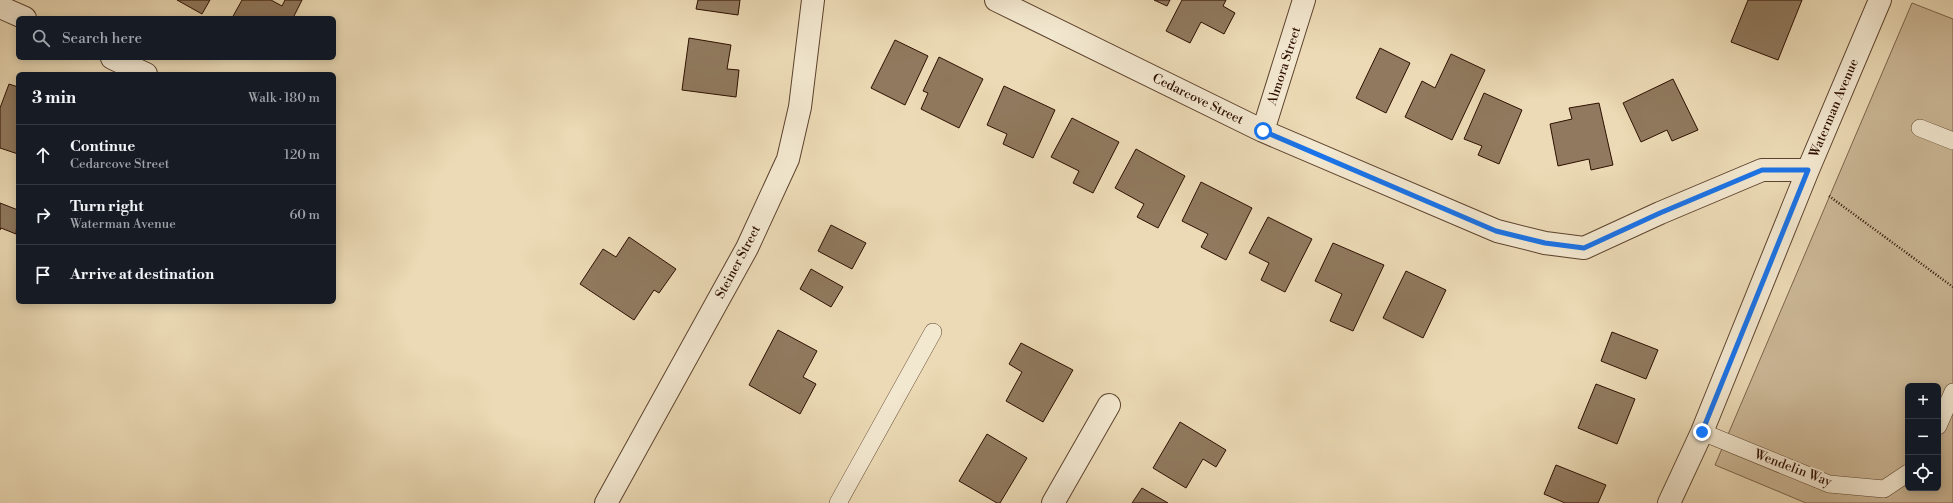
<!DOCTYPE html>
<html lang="en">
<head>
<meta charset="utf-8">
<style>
	body { margin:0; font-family:"Libre Bodoni",serif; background:#20242c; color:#f1f3f6 }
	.controls { position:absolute; right:12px; bottom:12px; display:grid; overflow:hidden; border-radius:6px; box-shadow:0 2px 10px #0003 }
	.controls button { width:36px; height:36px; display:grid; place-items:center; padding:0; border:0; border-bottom:1px solid #363941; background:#171b24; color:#f1f3f6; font:20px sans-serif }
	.stop { position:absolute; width:12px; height:12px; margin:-9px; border:3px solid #1a73e8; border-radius:50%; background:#fff }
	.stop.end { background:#1a73e8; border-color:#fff; box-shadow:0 1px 4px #0008 }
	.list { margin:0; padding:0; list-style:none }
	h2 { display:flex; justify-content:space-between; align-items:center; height:52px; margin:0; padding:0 16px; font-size:17px }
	h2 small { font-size:13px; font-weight:400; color:#9ea1a6 }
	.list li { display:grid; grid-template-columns:26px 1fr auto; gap:12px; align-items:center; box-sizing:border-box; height:60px; padding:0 16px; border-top:1px solid #363941 }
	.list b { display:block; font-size:15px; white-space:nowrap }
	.list p { margin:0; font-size:13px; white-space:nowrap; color:#9ea1a6 }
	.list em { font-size:13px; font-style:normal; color:#9ea1a6 }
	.icon { flex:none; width:22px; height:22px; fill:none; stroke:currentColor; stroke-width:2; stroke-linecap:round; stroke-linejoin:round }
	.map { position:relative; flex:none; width:1953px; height:503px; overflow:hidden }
	.search { position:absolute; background:#171b24; box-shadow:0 2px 10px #0003; left:16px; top:16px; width:320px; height:44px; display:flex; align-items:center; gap:10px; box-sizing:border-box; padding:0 14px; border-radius:6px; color:#9ea1a6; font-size:15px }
	.panel { position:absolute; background:#171b24; box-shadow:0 2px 10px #0003; left:16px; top:72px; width:320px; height:232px; border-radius:6px }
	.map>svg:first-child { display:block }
	.green { fill:#cbb796; stroke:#7c634b; fill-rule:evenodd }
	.building { fill:#90795e; stroke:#2e0f00 }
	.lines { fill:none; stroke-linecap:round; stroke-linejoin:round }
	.lane-casing { stroke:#5d422d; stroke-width:18 }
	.street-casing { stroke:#5d422d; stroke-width:24 }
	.path { stroke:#2e0f00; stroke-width:2.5; stroke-dasharray:1 2; stroke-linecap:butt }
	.lane { stroke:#f2e7cf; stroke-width:17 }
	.street { stroke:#f2e7cf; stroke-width:22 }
	.route { stroke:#1a73e8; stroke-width:5 }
	.labels { text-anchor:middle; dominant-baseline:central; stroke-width:3.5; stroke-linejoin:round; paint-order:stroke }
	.street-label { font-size:13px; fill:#2e0f00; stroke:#f2e7cf }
</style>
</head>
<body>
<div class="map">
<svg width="1953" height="503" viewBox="0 0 1953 503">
	<rect width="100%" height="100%" fill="#ebdab5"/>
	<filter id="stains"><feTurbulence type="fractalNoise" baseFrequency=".005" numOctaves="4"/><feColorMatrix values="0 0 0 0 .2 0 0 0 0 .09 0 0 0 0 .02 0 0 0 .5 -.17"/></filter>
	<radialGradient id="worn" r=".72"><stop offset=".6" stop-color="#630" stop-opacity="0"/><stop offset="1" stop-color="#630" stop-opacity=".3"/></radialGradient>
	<path class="green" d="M1912,3L1953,19V503H1806L1715,465ZM1908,386H1938V488H1908Z"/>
	<path class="building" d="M177,0H210L202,14Z
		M242,0H271L282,6L285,0H302L293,18H232Z
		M698,0H740L738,15L696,9Z
		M1154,0H1170L1167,6Z
		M1182,0H1226L1223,6L1235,13L1224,34L1201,22L1190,43L1166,31Z
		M1748,0H1802L1778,60L1731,42Z
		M689,38L731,45L727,69L739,70L736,97L682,90Z
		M895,40L928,56L905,105L871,88Z
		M1380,48L1410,63L1386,113L1356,98Z
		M1451,54L1485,70L1452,140L1405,117L1422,81L1435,88Z
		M939,57L983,79L959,128L921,109L928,93L923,91Z
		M1673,79L1698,130L1672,141L1667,130L1641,142L1623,103Z
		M9,84L18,87V154L0,148V108Z
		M1004,86L1055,110L1033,158L1003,144L1007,134L987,125Z
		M1484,93L1522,110L1499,164L1478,155L1482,146L1464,139Z
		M1599,103L1613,165L1591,170L1589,159L1558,166L1550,124L1572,119L1569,108Z
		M1072,118L1119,142L1093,193L1073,183L1079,171L1051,157Z
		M1136,149L1185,176L1158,228L1137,217L1144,204L1115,188Z
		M1201,182L1252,208L1226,260L1201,247L1208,234L1182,221Z
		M0,203L18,210L16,234L1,228L0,230Z
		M1268,217L1312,239L1285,292L1261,280L1269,263L1249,253Z
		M831,225L866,243L852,269L818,251Z
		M629,237L676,269L659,293L654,290L634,320L580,284L603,249L616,257Z
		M1333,243L1384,265L1353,331L1330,321L1342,294L1315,281Z
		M811,269L843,287L831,307L800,289Z
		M1406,271L1446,290L1423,338L1383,318Z
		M778,330L817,351L803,377L816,384L800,414L749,385Z
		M1612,332L1658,350L1646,379L1601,361Z
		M1021,343L1073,370L1043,422L1006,401L1022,372L1009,364Z
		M1596,384L1635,399L1617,444L1578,428Z
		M1180,422L1226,450L1216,467L1203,459L1186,488L1153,468Z
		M987,434L1027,458L1000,503H997L959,481Z
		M1556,465L1606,485L1598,503H1565L1544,494Z
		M1142,488L1168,503H1132Z"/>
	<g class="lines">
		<g class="lane-casing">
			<path id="lane" d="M1920,128L1953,141
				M1938,426L1953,392
				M1702,432L1829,484L1884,489L1908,473
				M838,503L933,332"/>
		</g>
		<g class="street-casing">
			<path id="street" d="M996,0L1263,131L1497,231L1545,243L1584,248L1660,213L1762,170H1808
				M0,7L25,18
				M112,58L146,74
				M1263,131L1304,0
				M606,503L747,248L788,159L800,107L813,0
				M1053,503L1109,405
				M1669,503L1702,432L1808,170L1880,0"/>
		</g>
		<path class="path" d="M1829,196L1953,287"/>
		<use href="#lane" class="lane"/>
		<use href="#street" class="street"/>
	</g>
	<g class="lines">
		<path class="route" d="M1263,131L1496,231L1545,243L1584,248L1660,213L1762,170H1808L1702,432"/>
	</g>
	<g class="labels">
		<g class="street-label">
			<text transform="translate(1284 66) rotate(-72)">Almora Street</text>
			<text transform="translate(1198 99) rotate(26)">Cedarcove Street</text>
			<text transform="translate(1834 108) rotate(-67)">Waterman Avenue</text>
			<text transform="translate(738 262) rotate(-62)">Steiner Street</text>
			<text transform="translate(1793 468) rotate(21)">Wendelin Way</text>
		</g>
	</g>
	<rect width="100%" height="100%" filter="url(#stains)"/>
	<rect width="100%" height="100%" fill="url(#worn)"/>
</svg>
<div class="controls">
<button>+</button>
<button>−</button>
<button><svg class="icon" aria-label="locate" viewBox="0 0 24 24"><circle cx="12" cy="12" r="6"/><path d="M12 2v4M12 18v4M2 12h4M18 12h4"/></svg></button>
</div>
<div class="stop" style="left:1263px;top:131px"></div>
<div class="stop end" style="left:1702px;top:432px"></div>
<div class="search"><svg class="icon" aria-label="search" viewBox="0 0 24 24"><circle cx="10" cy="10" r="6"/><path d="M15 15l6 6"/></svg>Search here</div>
<section class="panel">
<h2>3 min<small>Walk · 180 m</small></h2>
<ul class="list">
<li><svg class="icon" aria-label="ahead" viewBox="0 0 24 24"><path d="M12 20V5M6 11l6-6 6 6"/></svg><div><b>Continue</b><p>Cedarcove Street</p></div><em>120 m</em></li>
<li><svg class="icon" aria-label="right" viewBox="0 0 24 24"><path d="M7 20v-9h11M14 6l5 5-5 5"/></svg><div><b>Turn right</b><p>Waterman Avenue</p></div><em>60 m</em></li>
<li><svg class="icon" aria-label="arrive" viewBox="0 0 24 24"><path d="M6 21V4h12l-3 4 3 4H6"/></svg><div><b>Arrive at destination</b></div></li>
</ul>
</section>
</div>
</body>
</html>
